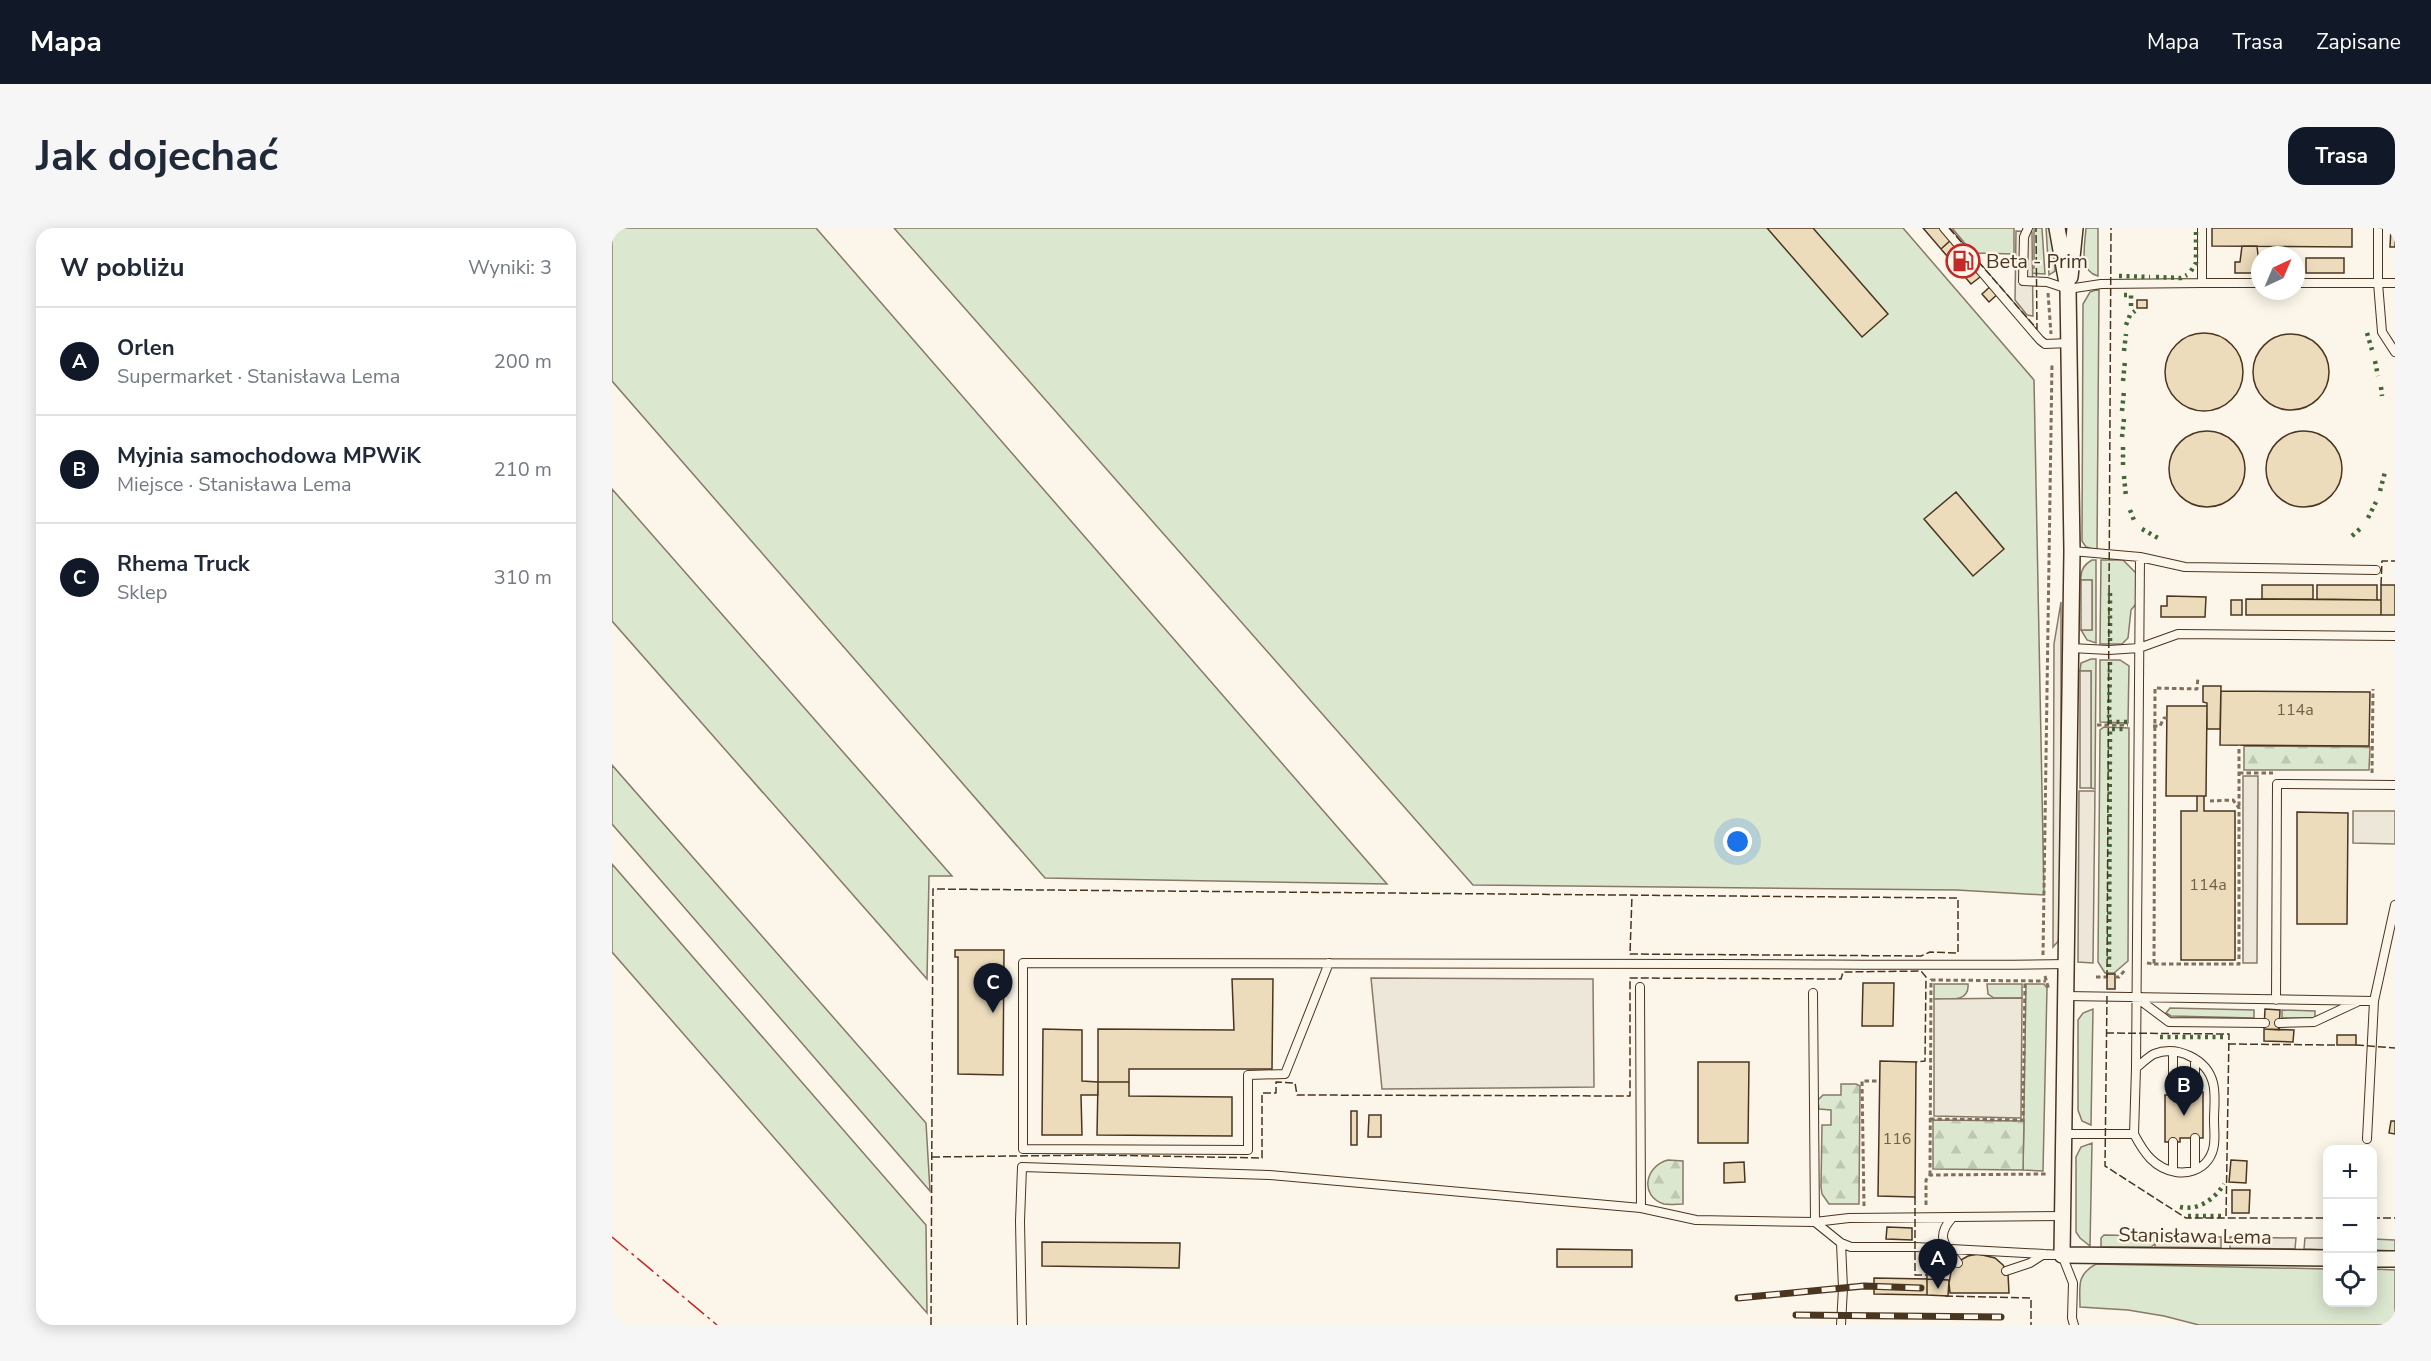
<!DOCTYPE html>
<html lang="pl">
<head>
<meta charset="utf-8">
<style>
	body { margin:0; font-family:"Nunito Sans",sans-serif; background:#f6f6f7; color:#1f2937 }
	.controls { position:absolute; right:18px; bottom:18px; display:grid; overflow:hidden; border-radius:12px; box-shadow:0 3px 15px #0003 }
	.controls button { width:54px; height:54px; display:grid; place-items:center; padding:0; border:0; border-bottom:2px solid #e0e1e3; background:#fff; color:#1f2937; font:30px sans-serif }
	.compass { position:absolute; left:1639px; top:18px; width:54px; height:54px; border-radius:50%; background:#fff; box-shadow:0 3px 15px #0003; rotate:44deg }
	.you { position:absolute; left:1126px; top:614px; width:21px; height:21px; margin:-15px; border:4px solid #fff; border-radius:50%; background:#1a73e8; box-shadow:0 0 0 9px #1a73e833 }
	.badge { display:grid; place-items:center; width:39px; height:39px; border-radius:50%; background:#111827; color:#fff; font-size:20px; font-weight:700 }
	.pin { position:absolute; translate:-50% -50px; filter:drop-shadow(0 2px 3px #0008) }
	.pin::after { content:''; position:absolute; top:32px; width:21px; height:18px; background:inherit; clip-path:polygon(0 0,100% 0,50% 100%) }
	.list { margin:0; padding:0; list-style:none }
	h2 { display:flex; justify-content:space-between; align-items:center; height:78px; margin:0; padding:0 24px; font-size:26px }
	h2 small { font-size:20px; font-weight:400; color:#747a83 }
	.list li { display:grid; grid-template-columns:39px 1fr auto; gap:18px; align-items:center; box-sizing:border-box; height:108px; padding:0 24px; border-top:2px solid #e0e1e3 }
	.list b { display:block; font-size:22px; white-space:nowrap }
	.list p { margin:0; font-size:20px; white-space:nowrap; color:#747a83 }
	.list em { font-size:20px; font-style:normal; color:#747a83 }
	.icon { flex:none; width:33px; height:33px; fill:none; stroke:currentColor; stroke-width:2; stroke-linecap:round; stroke-linejoin:round }
	.map { position:relative; flex:none; width:1783px; height:1097px; overflow:hidden; border-radius:18px }
	header { display:flex; align-items:center; gap:36px; box-sizing:border-box; height:84px; padding:0 30px; background:#111827; color:#fff }
	header strong { font-size:28px }
	nav { display:flex; gap:33px; margin-inline-start:auto; font-size:21px }
	.intro { display:flex; align-items:center; justify-content:space-between; box-sizing:border-box; height:144px; padding:0 36px }
	h1 { margin:0; font-size:42px }
	.button { padding:15px 27px; border-radius:18px; background:#111827; color:#fff; font-size:21px; font-weight:700 }
	main { display:flex; gap:36px; padding:0 36px }
	aside { flex:1; background:#fff; border-radius:18px; box-shadow:0 3px 15px #0003 }
	.map>svg:first-child { display:block }
	.green { fill:#dce7d0; stroke:#887966; stroke-width:1.5 }
	.forest { fill:url(#forest-firs); stroke:#887966; stroke-width:1.5 }
	.parking { fill:#ede7d9; stroke:#887966; stroke-width:1.5 }
	.building { fill:#ecdcbc; stroke:#4a3520; stroke-width:1.5 }
	.lines { fill:none; stroke-linecap:round; stroke-linejoin:round }
	.lane-casing { stroke:#4a3520; stroke-width:10 }
	.street-casing { stroke:#4a3520; stroke-width:18 }
	.path { stroke:#7f6f5c; stroke-width:3; stroke-dasharray:4.5 3; stroke-linecap:butt }
	.lane { stroke:#fbf6e9; stroke-width:8 }
	.street { stroke:#fbf6e9; stroke-width:15 }
	.rail-casing { stroke:#4a3520; stroke-width:7 }
	.rail { stroke:#fbf6e9; stroke-width:4.5; stroke-dasharray:14; stroke-linecap:butt }
	.hedge { stroke:#436837; stroke-width:4.5; stroke-dasharray:3 4.5; stroke-linecap:butt }
	.fence { stroke:#4a3520; stroke-width:1.5; stroke-dasharray:8 3; stroke-linecap:butt }
	.power { stroke:#c62828; stroke-width:1.5; stroke-dasharray:21 4.5 3 4.5; stroke-linecap:butt }
	.labels { text-anchor:middle; dominant-baseline:central; stroke-width:4.5; stroke-linejoin:round; paint-order:stroke }
	.number-label { font-size:16px; fill:#725f47 }
	.poi-label { font-size:20px; fill:#4a3520; stroke:#fbf6e9; text-anchor:start }
	.street-label { font-size:20px; fill:#4a3520; stroke:#fbf6e9 }
</style>
</head>
<body>
<header>
<strong>Mapa</strong>
<nav><a>Mapa</a><a>Trasa</a><a>Zapisane</a></nav>
</header>
<div class="intro"><h1>Jak dojechać</h1><a class="button">Trasa</a></div>
<main>
<aside>
<h2>W pobliżu<small>Wyniki: 3</small></h2>
<ul class="list">
<li><span class="badge">A</span><div><b>Orlen</b><p>Supermarket · Stanisława Lema</p></div><em>200 m</em></li>
<li><span class="badge">B</span><div><b>Myjnia samochodowa MPWiK</b><p>Miejsce · Stanisława Lema</p></div><em>210 m</em></li>
<li><span class="badge">C</span><div><b>Rhema Truck</b><p>Sklep</p></div><em>310 m</em></li>
</ul>
</aside>
<div class="map">
<svg width="1783" height="1097" viewBox="0 0 1783 1097">
	<defs>
		<pattern id="forest-firs" width="22" height="20" patternUnits="userSpaceOnUse" patternTransform="scale(1.5)"><rect width="22" height="20" fill="#dce7d0"/><path d="M5 1l3.5 6h-7zM16 11l3.5 6h-7z" fill="#bec7b2"/></pattern>
	</defs>
	<rect width="100%" height="100%" fill="#fbf6e9"/>
	<path class="green" d="M0,0H204L775,656L433,650L0,153Z
		M282,0H1291L1422,152L1432,667L1345,662L861,657Z
		M1340,0H1402V26L1361,25Z
		M1422,0H1430L1433,46L1418,45L1415,41L1422,40Z
		M1434,0H1440L1443,37V43L1437,47Z
		M1474,0H1486V48C1466,43 1473,17 1474,0Z
		M1487,61L1485,322L1474,319L1470,313L1471,76L1478,64Z
		M0,261L340,648H317L315,751L0,393Z
		M1480,332H1484V415L1475,412L1469,402H1480V352H1469C1468,343 1471,337 1480,332Z
		M1489,332H1511L1524,345V376L1519,382L1516,410L1510,416H1488Z
		M1479,431H1484L1483,561L1479,560V443H1468L1469,435Z
		M1488,432H1508L1517,438L1516,495L1488,494Z
		M1492,499L1517,500L1516,733L1502,745H1493L1486,734L1488,502Z
		M0,537L314,895L318,963L0,596Z
		M0,636L314,997L315,1085L0,724Z
		M1322,756H1356C1358,775 1335,771 1322,771Z
		M1375,756H1410V770H1382L1376,766Z
		M1414,756H1432L1435,760L1431,943L1411,942Z
		M1558,780L1642,782V790L1559,788L1554,785Z
		M1481,781L1479,897L1470,893L1466,882V792L1471,785Z
		M1670,782L1703,783V790H1670Z
		M1480,915L1478,1018L1468,1010L1464,1004V929L1469,919Z
		M1492,1007L1543,1008V1016L1539,1019H1489V1010Z
		M1761,1011L1783,1012V1023L1761,1022Z
		M1484,1036L1715,1041L1716,1074H1760L1761,1041L1783,1042V1097H1587L1552,1088L1516,1082L1468,1079C1468,1058 1464,1047 1484,1036Z"/>
	<path class="forest" d="M1632,518L1758,519L1757,542H1632Z
		M1229,856H1244L1248,858L1247,976H1217L1210,966L1209,959L1210,897H1219V882L1207,881L1206,872L1211,867H1229Z
		M1321,892L1412,893L1411,942L1321,941Z
		M1056,932L1071,933V976C1065,976 1058,977 1052,976C1027,968 1033,938 1056,932Z"/>
	<path class="parking" d="M1404,3L1420,4L1421,88L1415,87L1403,72Z
		M1469,352H1480V402H1469Z
		M1449,374V710L1441,719L1442,416Z
		M1468,443H1479V560H1468Z
		M1631,548H1646L1645,735H1631Z
		M1467,563H1483L1481,735L1466,734Z
		M1741,583H1783V616L1741,615Z
		M759,750L981,751L982,859L770,861Z
		M1410,770L1409,890L1322,888V771Z
		M1543,1008L1609,1009V1020L1543,1019Z
		M1618,1009L1684,1010L1683,1021L1618,1020Z
		M1693,1010H1715V1022L1692,1021Z"/>
	<path class="building" d="M1155,0H1201L1276,86L1250,109Z
		M1311,0H1329L1339,12L1329,21Z
		M1600,0H1740V19L1600,18Z
		M1779,0H1783V19H1778Z
		M1341,10L1372,46L1359,56L1329,21Z
		M1630,18H1645L1648,45H1623V34H1628Z
		M1694,30H1732V45H1694Z
		M1382,55L1389,63L1377,74L1370,66Z
		M1525,72H1535V80H1525Z
		M1553 144a39 39 0 1 1 78 0a39 39 0 1 1-78 0Z
		M1641 144a38 38 0 1 1 76 0a38 38 0 1 1-76 0Z
		M1654 241a38 38 0 1 1 76 0a38 38 0 1 1-76 0Z
		M1557 241a38 38 0 1 1 76 0a38 38 0 1 1-76 0Z
		M1344,264L1392,321L1361,348L1312,291Z
		M1650,357H1701V371H1650Z
		M1705,357H1765V372L1705,371Z
		M1769,357H1783V387H1769Z
		M1555,368L1594,369L1593,389H1549V378H1555Z
		M1634,371L1769,372V387H1634Z
		M1619,372H1630V387H1619Z
		M1591,458H1609L1608,501H1595V475L1591,474Z
		M1609,463L1758,464L1757,518L1608,517Z
		M1555,478H1595L1594,568H1554Z
		M1585,568H1592V583H1623V732H1569V583H1585Z
		M1685,584L1736,585L1735,696H1685Z
		M343,722H392L391,847L346,846V729H343Z
		M1495,746H1503V761H1495Z
		M620,751H661L660,841H517V854H486V801L622,802Z
		M1251,755H1282L1281,798H1250Z
		M1653,781L1668,782L1667,802L1652,801Z
		M431,801L470,802V853L486,854V867H469L470,907H430Z
		M1652,801L1682,802L1681,814L1652,813Z
		M1725,807H1744V817H1725Z
		M1268,833L1304,834L1303,969L1266,968Z
		M1086,834H1137L1136,915H1086Z
		M486,854H517V868L620,869V908L485,907Z
		M1574,864H1591V910H1568V914H1553V867H1574Z
		M739,883H745V917H739Z
		M757,887H769V909H756Z
		M1779,893H1783V906L1777,905Z
		M1619,932L1635,933L1634,955L1617,954Z
		M1132,934L1133,954L1112,955V935Z
		M1620,962H1638L1637,985H1620Z
		M1275,999L1300,1000V1012L1274,1011Z
		M430,1014L568,1015L567,1040L430,1038Z
		M945,1021L1020,1022V1039H945Z
		M1366,1026L1383,1030L1391,1037L1396,1046L1397,1065H1338L1337,1055L1339,1044L1347,1033L1356,1028Z
		M1262,1050L1315,1051V1067L1262,1066Z
		M1315,1051L1337,1052L1336,1068L1315,1067Z"/>
	<g class="lines">
		<g class="lane-casing">
			<path id="lane" d="M1332,0L1428,112L1433,116L1457,115
				M1416,0L1412,9L1411,53L1435,54L1456,61L1489,56L1590,55
				M1590,0V55H1648
				M1766,0V55H1783
				M1684,55H1766L1770,104L1783,124
				M1460,323L1528,329L1573,339L1764,342
				M1459,420L1497,422L1527,420L1566,406L1783,408
				M717,735L673,846L636,847V922L411,921V735C641,735 872,735 1103,736C1220,736 1337,738 1455,736
				M1028,759L1029,980
				M1201,765L1203,994
				M1454,768L1762,773L1783,677
				M1525,770L1557,794L1653,795
				M1664,772L1665,556L1783,557
				M1667,795L1702,794L1745,774
				M1561,824V867
				M1524,840L1528,329
				M1583,864V831
				M1452,906H1522L1524,840C1529,836 1536,829 1542,826C1565,817 1595,831 1601,855C1604,866 1602,880 1602,892C1602,905 1605,920 1596,932C1589,942 1575,946 1564,944C1542,940 1532,925 1522,906
				M1583,910V941
				M1755,911L1762,773
				M1561,914V943
				M1340,990C1323,1009 1333,1017 1346,1035
				M1203,994L1229,1015L1239,1019H1303L1450,1027L1461,1055L1460,1090L1462,1097
				M1394,1043L1418,1035L1432,1026
				M410,1097L408,993L410,939L657,947L1029,980L1084,992L1203,994L1237,990L1451,988
				M1229,1097L1231,1060L1229,1015"/>
		</g>
		<g class="street-casing">
			<path id="street" d="M1445,0L1456,61L1460,323L1450,1027L1716,1030
				M1458,49L1463,0
				M1760,1031H1783"/>
		</g>
		<path class="path" d="M1436,65L1439,106
			M1485,497H1516
			M1541,498H1548L1552,490H1555
			M1627,545H1661
			M1760,545L1761,461
			M1627,578V517
			M1431,727L1440,136
			M1535,735L1542,736L1543,460L1585,461L1586,449
			M1542,736H1627V580L1621,572L1598,573
			M1433,748L1437,762
			M1484,749H1495
			M1503,749H1507L1513,742
			M1318,891L1411,892L1413,753
			M1318,947L1319,752L1434,753
			M1314,977V952L1318,947L1435,946
			M1252,978L1250,853H1267"/>
		<use href="#lane" class="lane"/>
		<use href="#street" class="street"/>
		<g class="rail-casing">
			<path id="rail" d="M1126,1070L1252,1058L1309,1060
				M1184,1087L1389,1089"/>
		</g>
		<use href="#rail" class="rail"/>
		<path class="hedge" d="M1579,43L1584,35V0
			M1507,48L1538,49
			M1544,49L1569,50L1575,47
			M1512,67H1519V80
			M1514,97L1518,87L1523,83
			M1755,105L1760,122
			M1512,123L1514,106
			M1763,133L1766,148
			M1511,153L1513,133
			M1769,159L1770,168
			M1510,183L1512,163
			M1510,209L1512,191
			M1511,219V238
			M1512,248L1514,269
			M1768,263L1773,244
			M1518,282L1523,295
			M1756,290L1764,274
			M1530,301L1546,310
			M1740,308L1750,299
			M1498,413V364
			M1498,434L1497,494H1515
			M1497,739L1498,501H1515
			M1548,809H1612
			M1568,979C1586,983 1603,971 1612,956
			M1576,988H1612"/>
		<path class="fence" d="M1337,0L1425,101L1424,0
			M1769,357L1770,333H1783
			M1495,750L1499,0
			M1495,768L1493,938L1574,990H1716
			M1494,805L1617,806L1614,990
			M1616,816L1725,817
			M1744,817L1783,820
			M320,929L485,927L650,930V865H664V854L683,855L685,867L1018,868V750L1229,751L1231,744L1309,743L1314,749L1313,833L1304,834
			M1303,969V1047H1315V1051
			M1760,990H1783
			M1333,1068L1419,1070V1097
			M319,1097L321,661L1346,670V725L1318,724L1309,728L1018,726L1020,667"/>
		<path class="power" d="M0,1009L105,1097"/>
	</g>
	<defs>
		<g id="fuel-ring" transform="scale(1.725)"><circle r="9.5" fill="#fbf6e9" stroke="#c62828" stroke-width="1.5"/><path d="M-5.5-6h7V0h2V4h1.3V-2.5L3-4.5l.8-.8L6-3V5H2.5V1h-1V6h-7ZM-4.2-4.7v3.2H.2V-4.7Z" fill="#c62828"/></g>
	</defs>
	<g fill-rule="evenodd">
		<use href="#fuel-ring" x="1351" y="33"/>
	</g>
	<g class="labels">
		<g class="number-label">
			<text x="1683" y="482">114a</text>
			<text x="1596" y="657">114a</text>
			<text x="1285" y="911">116</text>
		</g>
		<g class="poi-label">
			<text x="1374" y="33">Beta - Prim</text>
		</g>
		<g class="street-label">
			<text transform="translate(1583 1008) rotate(1)">Stanisława Lema</text>
		</g>
	</g>
</svg>
<div class="controls">
<button>+</button>
<button>−</button>
<button><svg class="icon" aria-label="locate" viewBox="0 0 24 24"><circle cx="12" cy="12" r="6"/><path d="M12 2v4M12 18v4M2 12h4M18 12h4"/></svg></button>
</div>
<svg class="compass" viewBox="-18 -18 36 36"><path d="M0-13l5 13h-10z" fill="#e53935"/><path d="M0 13l5-13h-10z" fill="#747a83"/></svg>
<div class="you"></div>
<div class="pin badge" style="left:1326px;top:1061px">A</div>
<div class="pin badge" style="left:1572px;top:888px">B</div>
<div class="pin badge" style="left:381px;top:785px">C</div>
</div>
</main>
</body>
</html>
